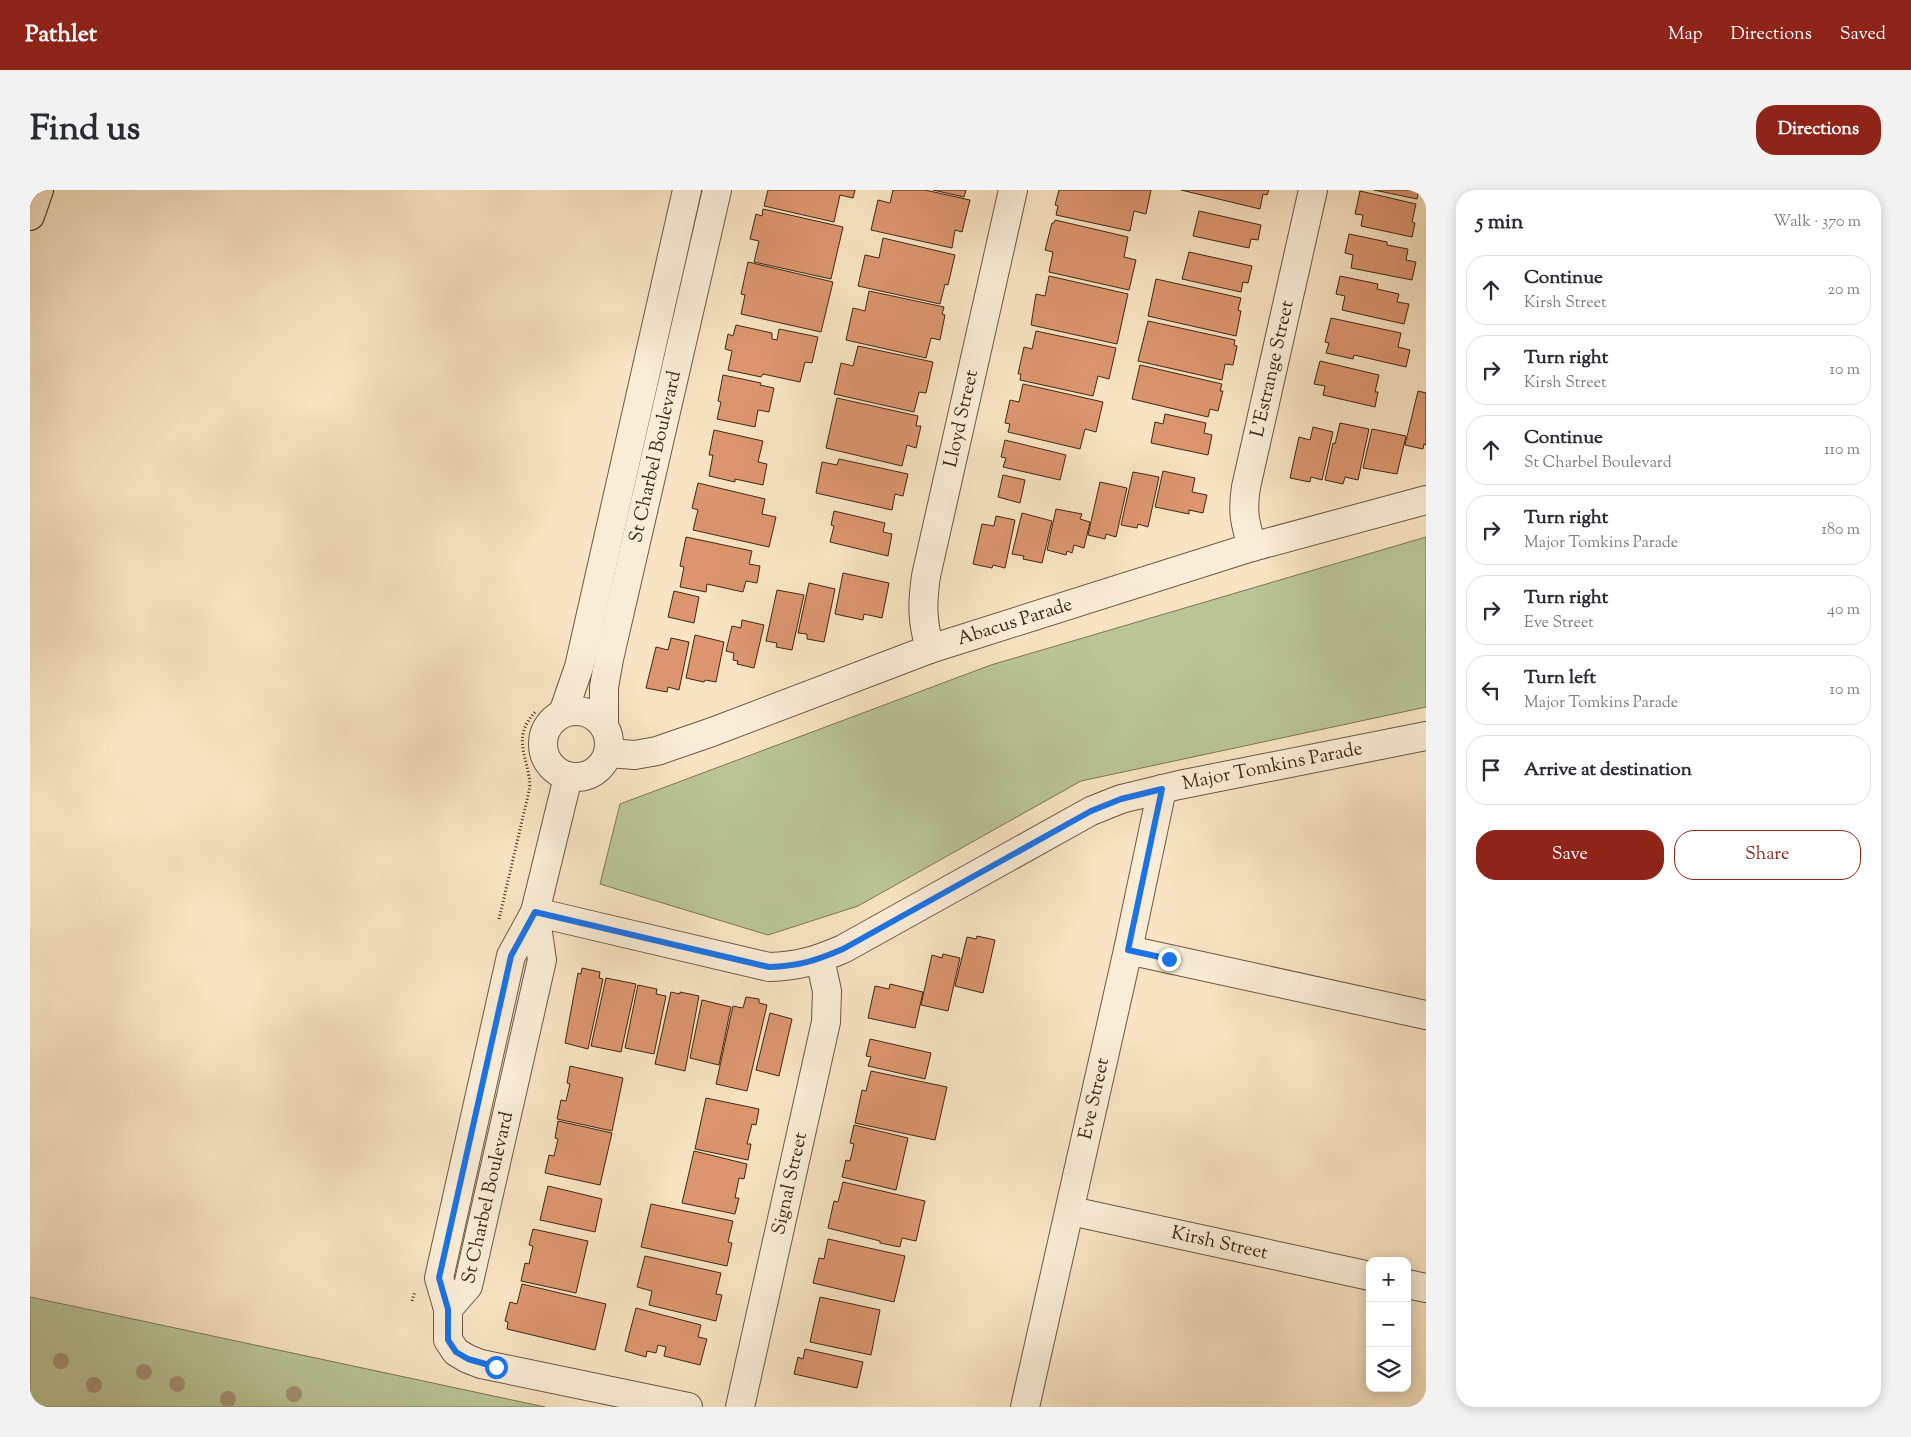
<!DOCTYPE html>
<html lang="en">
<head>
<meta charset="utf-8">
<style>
	body { margin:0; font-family:"Sorts Mill Goudy",serif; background:#f2f2f3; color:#2b2b33 }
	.controls { position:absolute; right:15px; bottom:15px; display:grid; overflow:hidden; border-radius:10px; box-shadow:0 2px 12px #0003 }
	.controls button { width:45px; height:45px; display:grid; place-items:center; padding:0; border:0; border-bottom:1px solid #e1e1e2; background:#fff; color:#2b2b33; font:25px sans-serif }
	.stop { position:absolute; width:15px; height:15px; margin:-11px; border:4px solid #1a73e8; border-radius:50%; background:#fff }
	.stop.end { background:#1a73e8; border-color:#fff; box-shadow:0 1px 5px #0008 }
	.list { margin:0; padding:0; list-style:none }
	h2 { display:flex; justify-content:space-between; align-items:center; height:65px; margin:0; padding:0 20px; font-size:21px }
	h2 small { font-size:16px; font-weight:400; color:#7c7c81 }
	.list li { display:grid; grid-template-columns:32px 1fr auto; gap:15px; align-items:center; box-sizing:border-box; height:70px; margin:0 10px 10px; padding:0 10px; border:1px solid #e1e1e2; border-radius:20px }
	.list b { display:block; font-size:19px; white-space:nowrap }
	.list p { margin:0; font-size:16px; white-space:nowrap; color:#7c7c81 }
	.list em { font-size:16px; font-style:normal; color:#7c7c81 }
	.actions { display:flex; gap:10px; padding:15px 20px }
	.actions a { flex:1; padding:11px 0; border:1px solid #8f2418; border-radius:20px; text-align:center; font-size:18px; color:#8f2418 }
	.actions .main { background:#8f2418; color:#fff }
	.icon { flex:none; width:28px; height:28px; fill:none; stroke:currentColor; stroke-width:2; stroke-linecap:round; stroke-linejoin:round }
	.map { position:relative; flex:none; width:1396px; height:1217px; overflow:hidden; border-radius:20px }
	header { display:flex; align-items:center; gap:30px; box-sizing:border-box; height:70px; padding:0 25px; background:#8f2418; color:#fff }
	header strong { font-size:24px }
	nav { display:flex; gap:28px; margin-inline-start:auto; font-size:18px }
	.intro { display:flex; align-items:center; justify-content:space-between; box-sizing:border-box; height:120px; padding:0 30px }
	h1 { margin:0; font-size:35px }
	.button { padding:12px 22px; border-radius:20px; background:#8f2418; color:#fff; font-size:18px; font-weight:700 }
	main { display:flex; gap:30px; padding:0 30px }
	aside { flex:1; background:#fff; border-radius:20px; box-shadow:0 2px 12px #0003 }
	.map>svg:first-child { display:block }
	.green { fill:#bac595; stroke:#7c7654 }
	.building { fill:#dc956f; stroke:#3e2814 }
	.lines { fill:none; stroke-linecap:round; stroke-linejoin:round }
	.minor-casing { stroke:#6c5740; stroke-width:30 }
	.trunk-casing { stroke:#3e2814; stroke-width:30 }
	.path { stroke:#3e2814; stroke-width:3; stroke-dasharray:1 2.5; stroke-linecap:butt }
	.minor { stroke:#faedd7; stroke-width:28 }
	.trunk { stroke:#f8e4c2; stroke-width:28 }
	.tree { fill:#a39274 }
	.route { stroke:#1a73e8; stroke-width:6 }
	.labels { text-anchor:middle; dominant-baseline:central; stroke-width:5; stroke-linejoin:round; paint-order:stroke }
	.street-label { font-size:19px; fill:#3e2814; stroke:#faedd7 }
</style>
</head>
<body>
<header>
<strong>Pathlet</strong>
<nav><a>Map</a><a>Directions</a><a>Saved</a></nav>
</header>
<div class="intro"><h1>Find us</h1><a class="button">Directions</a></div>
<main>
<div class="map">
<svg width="1396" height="1217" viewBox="0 0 1396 1217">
	<rect width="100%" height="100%" fill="#f8e4c2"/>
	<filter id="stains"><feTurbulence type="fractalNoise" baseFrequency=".004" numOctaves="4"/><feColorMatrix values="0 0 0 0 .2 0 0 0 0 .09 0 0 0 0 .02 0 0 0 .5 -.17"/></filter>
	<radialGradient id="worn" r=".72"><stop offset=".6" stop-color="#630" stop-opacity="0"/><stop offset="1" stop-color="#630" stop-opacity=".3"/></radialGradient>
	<path class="green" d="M1396,347V517L1051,591L828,716L738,745L570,694L590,614L961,475Z
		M0,1107L515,1217H0Z"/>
	<path class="building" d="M738,0H825L823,8L810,5L804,32L734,16Z
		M863,0H895L940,10L932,42L925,40L922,58L841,40L848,10L860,13Z
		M903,0H936L934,7Z
		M1029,0H1121L1116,24L1104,21L1100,41L1026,25L1028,16L1025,15Z
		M1151,0H1239L1237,5L1233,4L1230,19Z
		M1344,0H1389L1387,9Z
		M1330,1L1386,14L1382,32L1385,33L1382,47L1331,36L1333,25L1325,24Z
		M733,19L813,37L801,89L724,72L729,51L720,49L726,24L732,26Z
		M1169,21L1231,35L1228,50L1221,49L1219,58L1163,46Z
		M1025,30L1098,47L1094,67L1106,70L1099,100L1019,82L1023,62L1015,60L1022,33H1024Z
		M1319,44L1357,52V55L1378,59L1376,70L1386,72L1382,90L1321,78L1323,65L1315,63Z
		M853,48L925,65L918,95L915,94L910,114L828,96L835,65L849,68Z
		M1159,62L1222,76L1218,93L1213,92L1211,102L1152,89Z
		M718,72L803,92L791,142L711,124L715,105L711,104Z
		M1019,86L1098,104L1087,154L1001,135L1006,104L1015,106Z
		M1310,86L1348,94L1347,99L1369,104L1367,112L1379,114L1374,134L1312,120L1315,106L1306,104Z
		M1126,89L1211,108L1208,120L1211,121L1206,146L1118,126Z
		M839,101L914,117L912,124L915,125L910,150L901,148L896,168L816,150L823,118L835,121Z
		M1301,128L1371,143L1368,157L1380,160L1376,177L1324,165L1323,169L1296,163L1299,153L1295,152Z
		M1118,131L1205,150L1204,155L1207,156L1203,175L1195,174L1192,190L1108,171Z
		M706,135L742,143V149L747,150L749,139L788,147L782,173L775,172L770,192L733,184L731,187L698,180L702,161L695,159L698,144L703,146Z
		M1006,141L1086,158L1079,189L1068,186L1063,206L990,190L991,184H988L994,157L1002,159Z
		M828,156L903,172L896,203L889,202L884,222L804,204L811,173L823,176Z
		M1290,171L1349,185L1345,202H1348L1345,217L1293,205L1295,196L1284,194Z
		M1110,175L1192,194L1190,201H1193L1188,221L1180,219L1178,227L1102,209Z
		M693,185L731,193L730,195L744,198L739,222L728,220L725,237L687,229L691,212L688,211Z
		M993,194L1073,212L1066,242L1055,239L1050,259L978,242L980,234L975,233L980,210L989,212Z
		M1388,201L1396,203V255L1394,254L1393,259L1375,255Z
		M807,208L888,226L886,236H891L886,258L877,255L872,276L796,258Z
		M1135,224L1176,233L1174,243L1182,245L1178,265L1121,253L1125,232L1133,234Z
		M1310,233L1339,239L1328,290L1315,287L1313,294L1295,290L1303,253L1305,254Z
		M1283,237L1303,242L1292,290L1281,287L1280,292L1260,288L1269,247L1280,250Z
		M1342,239L1376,246L1367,284L1333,278Z
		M684,240L733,251L728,272L737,274L733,295L705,289V292L679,286L683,265H679Z
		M975,250L1036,265L1030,290L973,277L976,268L971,267Z
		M809,269L878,284L873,306L865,304L862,320L786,303L792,272L807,275Z
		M1133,281L1165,288L1162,302L1177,305L1173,323L1159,320V324L1125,317Z
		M1103,282L1129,287L1118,337L1108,334L1107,338L1091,335Z
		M973,285L995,290L990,313L968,307Z
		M1070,292L1097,298L1086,347L1076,344L1075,349L1058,345Z
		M668,293L735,309L732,324L746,327L739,357L663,340L668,320L662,318Z
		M1026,319L1052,324L1050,329L1060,332L1054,358L1044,355L1042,363L1037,361L1036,365L1017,360Z
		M804,321L855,333L853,342L862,344L858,366L800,352L804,336L801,335Z
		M992,323L1022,331L1012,373L993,369L994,366L982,364Z
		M966,326L985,330L975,378L963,375L962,378L943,374L952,334L964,336Z
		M656,347L722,361L719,374L730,376L727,393L716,391L713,402L677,394L676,402L650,397L654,377L650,376Z
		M813,383L859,393L852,428L834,424L833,430L805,424Z
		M779,393L805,399L794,452L777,449V444L768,443Z
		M747,400L774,405L762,460L746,457L747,453L736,451Z
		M644,401L669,407L664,433L638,427Z
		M712,430L734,435L724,478L707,474L708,471L703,470L704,463L696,461L702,436L711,438Z
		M665,445L694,452L686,492L675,490L674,492L656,488Z
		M641,448L659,452L649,500L638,497L637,502L616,498L626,457L638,460Z
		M947,746L965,750L953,803L925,796L937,747L946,749Z
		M913,764L930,768L918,821L891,815L902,765L912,768Z
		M552,778L570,782L569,788L573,789L558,859L535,853L548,783L551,784Z
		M576,788L606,794L591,862L561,856Z
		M860,794L893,802L885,838L838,828L845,796L859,799Z
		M608,795L627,799L626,804L636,806L624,864L595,858Z
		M641,802L650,804V802L669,806L655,881L625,874Z
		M716,807L729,809V813L737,815L717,901L686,894L703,816L713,818Z
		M672,810L701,817L689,875L660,868Z
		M740,823L762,829L749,886L726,880Z
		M840,849L901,863L895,889L838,876L841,867L836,866Z
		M540,876L593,888L582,941L527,929L531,910L536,911L540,894L537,893Z
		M841,881L917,897L905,950L825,933L832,900L836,901Z
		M676,908L729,919L726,935L722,934L717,954H721L718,970L665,959Z
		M528,931L582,943L570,995L515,983L519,965L524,966L528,949L525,948Z
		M824,935L878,948L866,1000L812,987L816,970L820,971L824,954L820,953Z
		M664,961L717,974L714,989L709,988L705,1008H709L705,1024L652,1013Z
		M813,992L895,1011L886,1051L872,1048L870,1057L850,1053V1051L798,1038L804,1011L808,1012Z
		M518,996L572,1009L565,1042L510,1030Z
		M621,1014L703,1031L698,1052L702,1053L697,1076L611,1057Z
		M503,1039L558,1051L546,1103L491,1091L495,1073L499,1074L503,1056L499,1055Z
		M798,1049L875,1066L864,1112L783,1093L789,1068L794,1069Z
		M615,1066L691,1083L686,1104L692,1105L686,1131L619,1115L622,1101L607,1097Z
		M492,1094L576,1114L565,1160L477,1139L478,1132L475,1131L480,1112L487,1114Z
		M790,1107L850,1120L841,1165L780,1152Z
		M606,1118L671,1135L668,1147L677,1149L670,1175L634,1166L636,1157L628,1155L626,1163L617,1161L616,1167L595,1161Z
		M775,1159L833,1172L827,1198L764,1184L768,1167L773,1169Z"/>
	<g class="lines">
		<g class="minor-casing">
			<g id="minor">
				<path id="s1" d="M1222,357C1215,333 1212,322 1216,297L1283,0"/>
				<path id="s2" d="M900,459C892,431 892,414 896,386L983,0"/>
				<circle cx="546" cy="554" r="33"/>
				<path d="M533,523L549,477L657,0"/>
				<path id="s3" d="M574,536V497L579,469L687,0"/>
				<path id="s4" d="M578,563L605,565L627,561L682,542L900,459L1222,357L1396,310"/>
				<path d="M538,587L505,722L481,766L409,1088L418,1119V1150L426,1162L438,1169L451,1174L658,1217"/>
				<path id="s5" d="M505,722L739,777C769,776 785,771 813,759L1061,621L1091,609L1149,595L1396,546"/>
				<path d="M1098,760L1396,825"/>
				<path id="s6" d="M1041,1021L1340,1086"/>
				<path d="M1377,1094L1396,1098"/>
				<path id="s7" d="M418,1119L438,1096L512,770L505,722"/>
				<path id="s8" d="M710,1217L796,832L797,801L790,769"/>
				<path id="s9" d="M995,1217L1098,760L1132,599"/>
			</g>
		</g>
		<g class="trunk-casing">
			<path id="trunk" d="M0,26L9,0"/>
		</g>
		<path class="path" d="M469,729L500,597C499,566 480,549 506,521
			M382,1111L385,1101"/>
		<use href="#minor" class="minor"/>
		<use href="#trunk" class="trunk"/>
	</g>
	<g class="tree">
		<circle cx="31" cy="1171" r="8"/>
		<circle cx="114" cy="1182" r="8"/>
		<circle cx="147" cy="1194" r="8"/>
		<circle cx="64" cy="1195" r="8"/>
		<circle cx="264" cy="1204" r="8"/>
		<circle cx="198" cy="1209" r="8"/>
	</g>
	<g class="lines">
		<path class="route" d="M466,1177L438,1169L426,1162L418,1150V1119L409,1088L481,766L505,722L739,777C769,776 785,771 813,759L1061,621L1091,609L1132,599L1098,760L1139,769"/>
	</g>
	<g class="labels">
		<g class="street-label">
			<text stroke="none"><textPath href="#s1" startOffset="182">L'Estrange Street</textPath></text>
			<text stroke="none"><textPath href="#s2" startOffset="235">Lloyd Street</textPath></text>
			<text stroke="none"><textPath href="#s3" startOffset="275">St Charbel Boulevard</textPath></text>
			<text stroke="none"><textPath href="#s4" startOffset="430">Abacus Parade</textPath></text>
			<text stroke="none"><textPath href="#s5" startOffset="788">Major Tomkins Parade</textPath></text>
			<text stroke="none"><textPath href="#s9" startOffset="316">Eve Street</textPath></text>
			<text stroke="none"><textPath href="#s8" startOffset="229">Signal Street</textPath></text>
			<text stroke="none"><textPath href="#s7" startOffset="121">St Charbel Boulevard</textPath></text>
			<text stroke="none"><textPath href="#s6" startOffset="152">Kirsh Street</textPath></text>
		</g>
	</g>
	<rect width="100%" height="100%" filter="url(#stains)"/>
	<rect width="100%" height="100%" fill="url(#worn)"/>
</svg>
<div class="controls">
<button>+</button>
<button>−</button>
<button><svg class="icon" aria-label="layers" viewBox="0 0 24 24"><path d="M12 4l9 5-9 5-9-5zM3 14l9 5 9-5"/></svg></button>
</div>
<div class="stop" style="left:466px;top:1177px"></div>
<div class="stop end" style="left:1139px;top:769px"></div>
</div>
<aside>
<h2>5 min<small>Walk · 370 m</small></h2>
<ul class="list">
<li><svg class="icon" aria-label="ahead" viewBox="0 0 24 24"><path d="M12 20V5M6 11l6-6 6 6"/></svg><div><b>Continue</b><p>Kirsh Street</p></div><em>20 m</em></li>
<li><svg class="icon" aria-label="right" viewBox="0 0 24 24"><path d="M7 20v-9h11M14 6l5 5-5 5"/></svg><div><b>Turn right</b><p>Kirsh Street</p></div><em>10 m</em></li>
<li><svg class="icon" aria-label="ahead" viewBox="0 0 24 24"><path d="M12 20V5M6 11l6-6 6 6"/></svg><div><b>Continue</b><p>St Charbel Boulevard</p></div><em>110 m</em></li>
<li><svg class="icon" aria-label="right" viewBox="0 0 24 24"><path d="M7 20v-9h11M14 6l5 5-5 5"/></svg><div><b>Turn right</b><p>Major Tomkins Parade</p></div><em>180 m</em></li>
<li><svg class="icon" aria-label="right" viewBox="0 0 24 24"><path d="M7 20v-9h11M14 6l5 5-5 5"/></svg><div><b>Turn right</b><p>Eve Street</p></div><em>40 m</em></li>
<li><svg class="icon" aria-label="left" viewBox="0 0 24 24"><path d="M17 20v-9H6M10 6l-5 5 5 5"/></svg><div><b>Turn left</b><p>Major Tomkins Parade</p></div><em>10 m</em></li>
<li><svg class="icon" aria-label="arrive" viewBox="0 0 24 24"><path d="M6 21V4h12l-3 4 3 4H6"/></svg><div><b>Arrive at destination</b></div></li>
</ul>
<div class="actions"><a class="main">Save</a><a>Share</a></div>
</aside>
</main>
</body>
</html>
